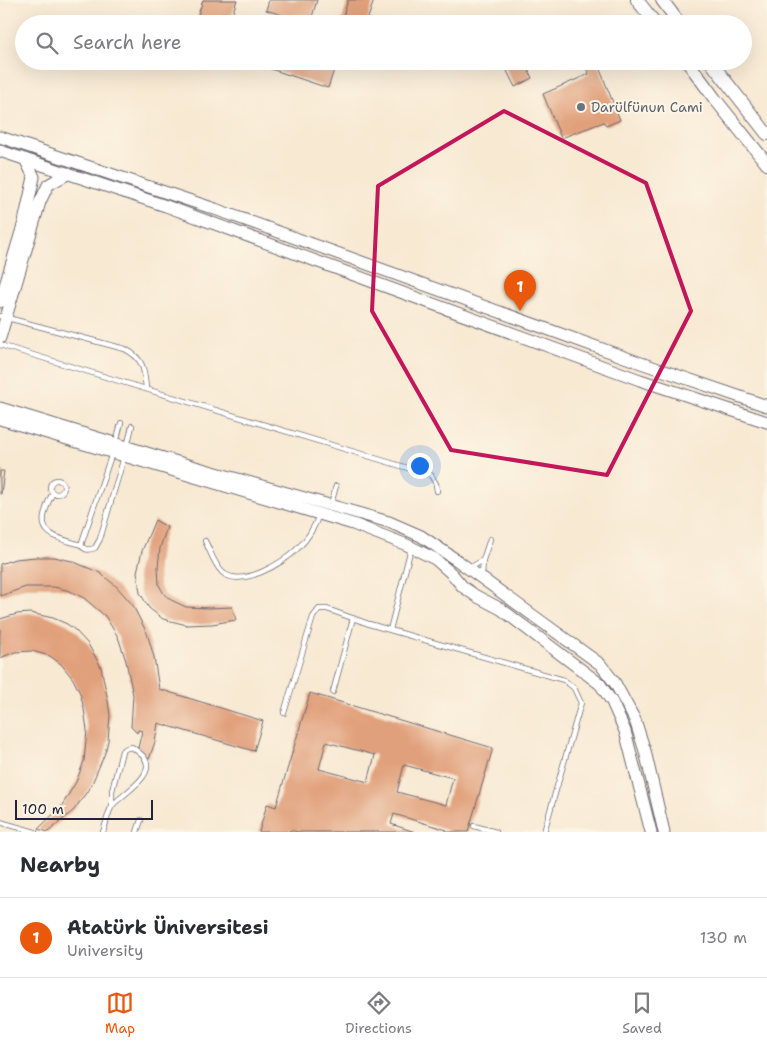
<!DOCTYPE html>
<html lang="en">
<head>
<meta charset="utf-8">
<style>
	body { margin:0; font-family:"Shantell Sans",sans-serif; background:#f7f7f7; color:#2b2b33 }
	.scale { position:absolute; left:15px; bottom:12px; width:138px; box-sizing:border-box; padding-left:5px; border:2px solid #22223b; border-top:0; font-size:14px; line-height:18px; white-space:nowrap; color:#22223b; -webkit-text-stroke:4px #fcf5e5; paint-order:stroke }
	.you { position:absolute; left:419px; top:465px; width:18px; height:18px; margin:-12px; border:4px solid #fff; border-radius:50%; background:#1a73e8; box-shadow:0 0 0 8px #1a73e833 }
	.badge { display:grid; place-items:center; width:32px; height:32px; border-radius:50%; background:#ea580c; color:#fff; font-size:16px; font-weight:700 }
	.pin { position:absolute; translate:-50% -41px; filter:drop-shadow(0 1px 2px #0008) }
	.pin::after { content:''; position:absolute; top:26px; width:18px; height:15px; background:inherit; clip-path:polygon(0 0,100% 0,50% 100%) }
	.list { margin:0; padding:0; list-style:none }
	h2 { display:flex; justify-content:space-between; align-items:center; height:65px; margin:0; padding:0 20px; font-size:21px }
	h2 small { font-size:16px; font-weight:400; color:#7c7c81 }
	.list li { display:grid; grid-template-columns:32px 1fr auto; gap:15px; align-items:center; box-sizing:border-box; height:80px; padding:0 20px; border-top:1px solid #e1e1e2 }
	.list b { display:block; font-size:19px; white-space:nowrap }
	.list p { margin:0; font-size:16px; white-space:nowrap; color:#7c7c81 }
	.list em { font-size:16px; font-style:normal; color:#7c7c81 }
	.icon { flex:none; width:28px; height:28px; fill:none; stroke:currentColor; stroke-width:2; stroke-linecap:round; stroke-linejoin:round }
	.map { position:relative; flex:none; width:767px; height:832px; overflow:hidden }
	.search { position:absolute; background:#fff; box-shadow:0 5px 20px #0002; left:15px; right:15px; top:15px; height:55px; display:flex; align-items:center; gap:12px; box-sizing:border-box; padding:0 18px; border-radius:28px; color:#7c7c81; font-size:19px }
	.sheet { height:145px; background:#fff }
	nav { display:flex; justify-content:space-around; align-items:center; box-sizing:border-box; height:70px; border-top:1px solid #e1e1e2; background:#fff; font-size:14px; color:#7c7c81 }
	nav a { display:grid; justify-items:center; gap:2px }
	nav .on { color:#ea580c }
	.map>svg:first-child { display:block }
	.building { fill:#e1a07c; fill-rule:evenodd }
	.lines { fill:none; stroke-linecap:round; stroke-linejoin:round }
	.service-casing { stroke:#6d6870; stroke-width:6 }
	.tertiary-casing { stroke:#6d6870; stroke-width:13 }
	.secondary-casing { stroke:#6d6870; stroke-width:14 }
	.service { stroke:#fff; stroke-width:4.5 }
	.tertiary { stroke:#fff; stroke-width:11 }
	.secondary { stroke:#fff; stroke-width:12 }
	.marked { fill:none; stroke:#c2185b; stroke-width:4; stroke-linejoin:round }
	.worship-dot { fill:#6b7280; stroke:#fcf5e5; stroke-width:2 }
	.labels { text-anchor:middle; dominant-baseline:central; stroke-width:4; stroke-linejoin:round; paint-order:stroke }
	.worship-label { font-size:14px; fill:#5b616d; stroke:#fcf5e5; text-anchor:start }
</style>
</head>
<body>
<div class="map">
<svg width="767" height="832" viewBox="0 0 767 832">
	<rect width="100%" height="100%" fill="#fcf5e5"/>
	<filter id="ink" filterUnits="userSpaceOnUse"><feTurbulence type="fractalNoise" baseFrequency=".02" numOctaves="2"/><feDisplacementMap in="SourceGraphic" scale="10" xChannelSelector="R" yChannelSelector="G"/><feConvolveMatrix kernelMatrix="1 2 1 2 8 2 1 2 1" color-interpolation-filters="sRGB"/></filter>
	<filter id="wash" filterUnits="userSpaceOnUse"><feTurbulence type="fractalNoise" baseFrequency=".0096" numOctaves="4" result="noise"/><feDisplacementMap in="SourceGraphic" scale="20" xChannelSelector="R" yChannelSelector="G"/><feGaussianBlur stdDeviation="1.12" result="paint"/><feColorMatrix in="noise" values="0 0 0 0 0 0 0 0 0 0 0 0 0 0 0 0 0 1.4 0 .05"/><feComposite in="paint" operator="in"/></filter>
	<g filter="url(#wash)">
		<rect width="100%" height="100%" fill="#f8e9d3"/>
		<g id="blocks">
			<path class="building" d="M203,0H237L229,24H195Z
				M269,0H317L310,24L266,10Z
				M348,0H374L366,24L341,23Z
				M247,61H337L328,88Z
				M502,61H524L532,78L515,87Z
				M597,62L620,120L606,126L604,122L561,138L543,94L589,74L586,67Z
				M0,471H4L1,494H0Z
				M155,520L167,527L160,548L158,567L159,585L164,594L171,600L186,607L209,608L232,607L236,620L212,624L187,625L163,619L149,608L140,593L137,572L142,551Z
				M36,557H54L72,561L100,573L116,586L132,604L147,633L154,657L159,689L263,721L254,751L158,723L155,742L149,759L138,748L142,731L138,730L137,733L131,727L133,695L126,661L118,637L105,616L84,598L70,591L54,587H26L0,596V564L15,559Z
				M30,613L53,618L67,624L75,630L88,644L101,667L108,701L110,715L108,741L105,753L91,786L74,810L48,832L38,829L61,807L76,782L84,761L87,730L84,709L80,693L73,679L61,664L50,656L32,651L15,652L0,658V619L17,614Z
				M310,693L493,748L468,832H446L447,830L394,814L391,824L415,832H297L290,830L289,832H259L267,804L276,807ZM326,742L375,755L368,782L319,769ZM404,765L453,778L446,805L397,792Z"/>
		</g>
	</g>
	<g filter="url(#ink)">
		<use href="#blocks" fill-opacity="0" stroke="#6d6870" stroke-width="1"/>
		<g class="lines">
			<g class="service-casing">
				<path id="service" d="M0,316L125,349C144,359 144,369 146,388
					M0,345L431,475L436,484L437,491
					M116,443L121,423
					M127,447L132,426
					M112,453L81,545C85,551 89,550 95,548L100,539L124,457
					M50 487a7 7 0 1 1 14 0a7 7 0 1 1-14 0Z
					M53,493C49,499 47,505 45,512C37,537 64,539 81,545
					M331,504L336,486
					M205,541C210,550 214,564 222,572C240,589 284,563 298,548C308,539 314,528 319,515
					M470,568L483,560
					M482,576L483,560L490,539
					M390,630L411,548
					M333,692L353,618
					M284,713L313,617L319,609H327L369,624L564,680L574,688L581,703L544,832
					M0,822L35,832
					M474,826L496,832
					M103,832C106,824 108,812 112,806C121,794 158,776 144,757C141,754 136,750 132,747L127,748L122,751L112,791V806
					M137,832L141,820"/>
			</g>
			<g class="tertiary-casing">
				<path id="tertiary" d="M0,137L215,209L641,363L767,406
					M0,151L166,206L640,380L767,422
					M0,302L24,222L34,177L25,159
					M0,338L40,202L48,185L69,173
					M0,408L160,457L389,522L421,536L458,561L600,664L615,683L635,720L645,751L664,832
					M0,419L353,524L407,545L435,559L452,574L463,587L476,596L501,609L600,684L612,702L625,731L651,832"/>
			</g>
			<g class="secondary-casing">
				<path id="secondary" d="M637,0L656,24
					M662,0L680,24
					M687,61L715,99L767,164
					M710,61L767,134"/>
			</g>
			<use href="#service" class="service"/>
			<use href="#tertiary" class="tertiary"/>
			<use href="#secondary" class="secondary"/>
		</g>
	</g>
	<path class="marked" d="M504,111L646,183L691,311L607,475L451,450L372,311L378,186Z"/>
	<circle class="worship-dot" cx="581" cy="107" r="5"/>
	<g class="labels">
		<g class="worship-label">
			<text x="591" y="107">Darülfünun Cami</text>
		</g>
	</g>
</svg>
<div class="scale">100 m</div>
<div class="you"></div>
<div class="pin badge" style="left:520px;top:311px">1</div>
<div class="search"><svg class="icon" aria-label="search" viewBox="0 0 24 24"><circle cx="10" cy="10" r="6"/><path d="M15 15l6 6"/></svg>Search here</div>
</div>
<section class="sheet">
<h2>Nearby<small></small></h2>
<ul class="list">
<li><span class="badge">1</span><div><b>Atatürk Üniversitesi</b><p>University</p></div><em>130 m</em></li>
</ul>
</section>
<nav>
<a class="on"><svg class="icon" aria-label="map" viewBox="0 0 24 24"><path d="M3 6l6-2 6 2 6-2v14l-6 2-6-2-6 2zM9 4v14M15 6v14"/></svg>Map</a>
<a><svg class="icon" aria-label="directions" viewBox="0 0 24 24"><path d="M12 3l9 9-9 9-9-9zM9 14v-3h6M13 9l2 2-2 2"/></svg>Directions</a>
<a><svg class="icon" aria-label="saved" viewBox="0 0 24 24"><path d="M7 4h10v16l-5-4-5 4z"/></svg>Saved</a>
</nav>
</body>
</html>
